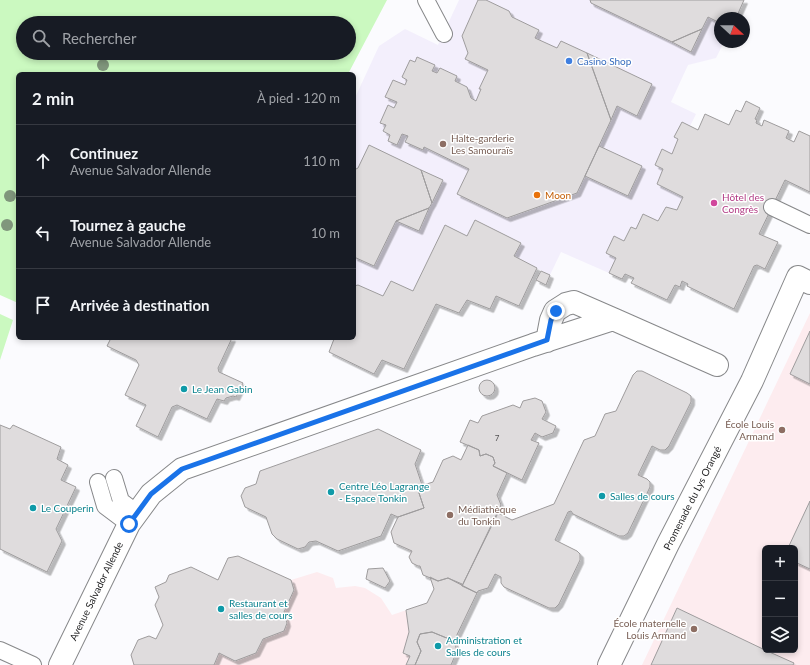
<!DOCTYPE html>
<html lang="fr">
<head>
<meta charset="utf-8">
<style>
	body { margin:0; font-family:Lato,sans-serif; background:#20242c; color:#f1f3f6 }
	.controls { position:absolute; right:12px; bottom:12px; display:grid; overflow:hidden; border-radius:6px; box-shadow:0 2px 6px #0003 }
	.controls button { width:36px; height:36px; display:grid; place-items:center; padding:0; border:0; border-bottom:1px solid #363941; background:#171b24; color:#f1f3f6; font:20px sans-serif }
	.compass { position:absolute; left:714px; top:12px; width:36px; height:36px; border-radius:50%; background:#171b24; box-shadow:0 2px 6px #0003; rotate:111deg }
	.stop { position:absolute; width:12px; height:12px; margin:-9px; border:3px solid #1a73e8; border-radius:50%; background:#fff }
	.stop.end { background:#1a73e8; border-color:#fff; box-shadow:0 1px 4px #0008 }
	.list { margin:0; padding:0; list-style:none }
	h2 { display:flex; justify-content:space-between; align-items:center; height:52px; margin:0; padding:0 16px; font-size:17px }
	h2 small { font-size:13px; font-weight:400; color:#9ea1a6 }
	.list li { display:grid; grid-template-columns:26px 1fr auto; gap:12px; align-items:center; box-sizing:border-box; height:72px; padding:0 16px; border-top:1px solid #363941 }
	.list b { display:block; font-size:15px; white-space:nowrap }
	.list p { margin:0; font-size:13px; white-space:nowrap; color:#9ea1a6 }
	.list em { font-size:13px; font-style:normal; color:#9ea1a6 }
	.icon { flex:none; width:22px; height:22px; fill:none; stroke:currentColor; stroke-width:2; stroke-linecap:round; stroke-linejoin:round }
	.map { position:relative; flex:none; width:810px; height:665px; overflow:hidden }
	.search { position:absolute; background:#171b24; box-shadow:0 2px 6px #0003; left:16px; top:16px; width:340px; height:44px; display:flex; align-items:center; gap:10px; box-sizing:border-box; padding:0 14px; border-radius:22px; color:#9ea1a6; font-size:15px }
	.panel { position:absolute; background:#171b24; box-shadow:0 2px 6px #0003; left:16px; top:72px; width:340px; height:268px; border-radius:6px }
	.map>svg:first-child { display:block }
	.commercial { fill:#f3effc }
	.education { fill:#fdecef; fill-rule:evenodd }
	.green { fill:#cbf9c0; fill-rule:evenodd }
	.building { fill:#dfdcdd; stroke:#9e9c9d; filter:url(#shadow) }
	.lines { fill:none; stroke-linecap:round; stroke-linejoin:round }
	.service-casing { stroke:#87888a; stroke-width:18 }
	.pedestrian-casing { stroke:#87888a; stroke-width:24 }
	.minor-casing { stroke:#87888a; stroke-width:24 }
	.service { stroke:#fff; stroke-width:16 }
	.pedestrian { stroke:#fff; stroke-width:22 }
	.minor { stroke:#fff; stroke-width:22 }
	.tree { fill:#80967c }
	.route { stroke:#1a73e8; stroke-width:5 }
	.shop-dot { fill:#3f7fe0; stroke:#fff; stroke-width:1.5 }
	.education-dot { fill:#8d6e63; stroke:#fff; stroke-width:1.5 }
	.food-dot { fill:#e8710a; stroke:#fff; stroke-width:1.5 }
	.hotel-dot { fill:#d1479c; stroke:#fff; stroke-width:1.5 }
	.culture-dot { fill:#0f9aa8; stroke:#fff; stroke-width:1.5 }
	.labels { text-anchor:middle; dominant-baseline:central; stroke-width:3; stroke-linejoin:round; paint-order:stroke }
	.number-label { font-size:8px; fill:#545354 }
	.shop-label { font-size:10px; fill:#366cbe; stroke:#fff; text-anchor:start }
	.education-label { font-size:10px; fill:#785e54; stroke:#fff; text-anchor:start }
	.food-label { font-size:10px; fill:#c56008; stroke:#fff; text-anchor:start }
	.hotel-label { font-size:10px; fill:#b23c85; stroke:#fff; text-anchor:start }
	.culture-label { font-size:10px; fill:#0d838f; stroke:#fff; text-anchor:start }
	.street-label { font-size:10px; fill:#252526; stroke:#fff }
</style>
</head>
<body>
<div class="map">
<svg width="810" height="665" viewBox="0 0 810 665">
	<defs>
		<filter id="shadow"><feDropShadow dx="3.5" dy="3.5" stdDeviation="0" flood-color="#0004"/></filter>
	</defs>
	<rect width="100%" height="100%" fill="#fbfbfe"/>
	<path class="commercial" d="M459,0H744L736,18H720V42H724L716,58L688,65L671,102L696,114L690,126L682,122L675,137L678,139L672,154L662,149L655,165L663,169L657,184L683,197L677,210L666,207L658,221L636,229L631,227L624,241L614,237L606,252L616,258L609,273L561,252L550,275L514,256L520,243L475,220L467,236L444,226L413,291L391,281L383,296L354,286V100L379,46L405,29L438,45Z"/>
	<path class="education" d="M810,313V665H642ZM765,548H795V650H765Z
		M637,371H642L687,393L691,402L669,446L660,450L652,446L638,474L647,479L650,487L619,536L573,514L571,511L568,512L555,540L577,551L580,560L559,604L555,608H549L504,587L501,583V577L495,574L488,588L478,591L454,641L457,651L451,665H134L131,655L138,640L149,636L156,639L163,625L155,605L159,597L155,587L166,582L169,575L191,567L218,580L228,558L238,556L291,580L317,572L333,578L336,588L355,586L365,588L381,598L392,615L427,603L434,589L430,578L420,566H418L412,563L409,557L411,551L394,543L391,532L398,517L417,487L433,482L443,460L453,456L461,459L468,445L460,442L470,420L478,423L482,416L513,405L520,408L523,401L535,398L542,401L546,412L542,419L556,426L553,433L542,437L535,434L532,440L539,443L522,480L507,473L497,495L501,505L498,513L512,520L554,504L584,440L595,436L605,414L616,411L633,375Z"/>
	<path class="green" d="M0,0H387L348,74H18V303L0,295ZM23,23H349V53H23Z
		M0,314L13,320L0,360Z"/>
	<path class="building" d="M478,0H486L509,11L512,17L539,30L535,38L557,48L561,41L587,53L611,120L577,193L507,218L457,194L469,169L424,147L423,150L405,142L408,136L402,134L397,145L388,141L390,135L383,131L386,125L380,123L388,105L394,108L397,102L385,97L393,80L405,85L407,80L402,77L410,60L415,62L417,57L435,65L432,71L437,73L440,68L457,76L455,81L467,87L471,98L476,101L481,89H479L488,70L465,59L468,53L462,36Z
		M590,0H744L736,18H720V23L708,17L702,29L672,42L591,3Z
		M702,29L691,52L672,42L690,34Z
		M587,53L652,84L637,116L617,106L611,120Z
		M746,101L760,108L755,119L757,120L756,123L762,126L764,120L789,131L786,138L794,142L799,131L810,136V192L785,180L759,234L778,242L765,269L757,265L754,266L734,309L687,286L688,284L682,281L680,287L675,285L667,300L631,283L634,278L625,274L622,279L609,273L616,258L606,253L614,236L624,241L631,227L636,229L643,214L658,221L666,207L677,210L683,197L657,184L663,169L655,165L662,149L672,154L678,139L674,137L682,122L698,130L705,114L729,125L736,110L741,112Z
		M369,145L421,170L432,203L429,208L396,221L374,266L354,257V170L358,168Z
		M599,146L642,166L628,196L585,176Z
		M421,170L443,180L432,203Z
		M429,208L419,231L396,221Z
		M475,220L521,243L514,256L537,268L519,306L496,296L490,309L467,300L459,313L436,304L404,369L382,360L374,374L329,352L334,339L331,338H354V286L358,285L383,296L391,281L413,291L445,225L467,236Z
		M541,271L550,275L546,285L536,280Z
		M810,331V384L790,374Z
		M111,338H232L218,368L219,372L243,383L236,397L233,396L226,398L224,401L217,399L207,419L177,405L172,407L158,437L136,426L146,405L125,395L139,365L136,360L107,346Z
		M637,371H642L687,393L691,396V402L669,446L665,450H660L652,446L638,475L647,479L650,482V487L628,533L624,536H619L573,514L571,511L568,512L555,540L577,551L580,554V560L559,604L555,608H549L504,587L501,583V577L495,574L488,588L478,591L477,593L462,586L498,513L512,520L554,504L584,440L595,436L605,414L616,411L633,375Z
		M479 388a8 8 0 1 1 16 0a8 8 0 1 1-16 0Z
		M535,398L542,401L546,412L542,419L556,426L553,433L542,437L535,433L531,440L539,443L522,480L493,466L495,463L493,457L486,454L480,456L479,450L460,442L470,420L478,423L482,416L513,405L520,408L523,401Z
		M0,425L10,429L13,425L61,447L57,459L68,465L61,480L76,487L56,529L62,541L47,572L0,549Z
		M378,429L421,450L415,464L422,485L417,487L424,508L398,517L391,514L381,536L338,551L316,541L309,542L305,547L298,549L277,539L272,534L266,517L245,507L241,496L245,488L256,484L260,471Z
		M468,445L479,450L480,456L486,454L493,457L495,463L493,466L507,473L497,495L501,505L462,586V584L448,578L438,581L423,575L420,566H418L412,563L409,557L412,551L394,543L391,532L398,517L424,508L417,487L433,482L443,460L453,456L461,460Z
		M810,501V569L795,562V548H788Z
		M238,556L291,580L294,590L284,612L287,623L284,631L263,639L256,653L235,661L219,653L214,665H134L131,655L138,640L149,636L156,639L163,625L155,605L159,597L155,587L166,582L169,575L191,567L218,580L228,558Z
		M383,568L390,581L385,588L366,579L368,569Z
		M430,577L438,581L448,578L477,593L454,641L432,632L420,634L417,642L421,651L415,665H406L410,656L403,653L409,632L406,610L427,603L434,589Z
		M677,608L765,650L794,663L793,665H651Z
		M432,632L454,641L457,651L451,665H415L421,651L417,642L420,634Z"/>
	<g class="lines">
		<g class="service-casing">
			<path id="service" d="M426,0L444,34
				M772,207L810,225
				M114,478L121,501L137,513
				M98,482L105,506L129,524
				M0,650L33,665"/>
		</g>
		<g class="pedestrian-casing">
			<path id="pedestrian" d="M609,665L668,544L752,381L798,277L810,283"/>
		</g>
		<g class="minor-casing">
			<path id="minor" d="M547,341L551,320L555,311L566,304L574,302L613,319
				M60,665L129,524L151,494L182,469L533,345L613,319L717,365"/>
		</g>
		<use href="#service" class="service"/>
		<use href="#pedestrian" class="pedestrian"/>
		<use href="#minor" class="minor"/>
	</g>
	<g class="tree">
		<circle cx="103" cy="65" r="6"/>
		<circle cx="10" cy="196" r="6"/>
		<circle cx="7" cy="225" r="6"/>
	</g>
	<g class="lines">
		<path class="route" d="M129,524L151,494L182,469L547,340L551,320L556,311"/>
	</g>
	<circle class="shop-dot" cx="569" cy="61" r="4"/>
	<g class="education-dot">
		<circle cx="443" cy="144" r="4"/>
		<circle cx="782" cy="430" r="4"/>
		<circle cx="450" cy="515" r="4"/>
		<circle cx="694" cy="629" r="4"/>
	</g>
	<circle class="food-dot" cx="537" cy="195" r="4"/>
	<circle class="hotel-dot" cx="714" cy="203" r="4"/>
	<g class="culture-dot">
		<circle cx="184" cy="389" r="4"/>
		<circle cx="331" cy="492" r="4"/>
		<circle cx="602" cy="496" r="4"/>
		<circle cx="33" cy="508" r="4"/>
		<circle cx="221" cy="609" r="4"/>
		<circle cx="438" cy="646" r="4"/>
	</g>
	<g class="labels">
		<g class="number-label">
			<text x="497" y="438">7</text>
		</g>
		<g class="shop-label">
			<text x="577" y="61">Casino Shop</text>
		</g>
		<g class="education-label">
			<text x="451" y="138">Halte-garderie<tspan x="451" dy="12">Les Samouraïs</tspan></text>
			<text x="774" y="424" text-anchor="end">École Louis<tspan x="774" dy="12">Armand</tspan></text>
			<text x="458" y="509">Médiathèque<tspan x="458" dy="12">du Tonkin</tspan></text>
			<text x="686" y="623" text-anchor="end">École maternelle<tspan x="686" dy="12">Louis Armand</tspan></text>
		</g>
		<g class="food-label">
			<text x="545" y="195">Moon</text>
		</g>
		<g class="hotel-label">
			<text x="722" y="197">Hôtel des<tspan x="722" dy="12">Congrès</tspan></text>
		</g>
		<g class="culture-label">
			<text x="192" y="389">Le Jean Gabin</text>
			<text x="339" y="486">Centre Léo Lagrange<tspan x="339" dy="12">- Espace Tonkin</tspan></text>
			<text x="610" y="496">Salles de cours</text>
			<text x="41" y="508">Le Couperin</text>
			<text x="229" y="603">Restaurant et<tspan x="229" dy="12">salles de cours</tspan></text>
			<text x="446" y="640">Administration et<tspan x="446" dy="12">Salles de cours</tspan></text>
		</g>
		<g class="street-label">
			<text transform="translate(692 498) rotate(-63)">Promenade du Lys Orangé</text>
			<text transform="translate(96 591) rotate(-64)">Avenue Salvador Allende</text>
		</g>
	</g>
</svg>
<div class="controls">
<button>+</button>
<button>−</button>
<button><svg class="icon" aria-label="layers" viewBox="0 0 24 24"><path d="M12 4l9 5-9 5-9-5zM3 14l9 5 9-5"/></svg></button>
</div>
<svg class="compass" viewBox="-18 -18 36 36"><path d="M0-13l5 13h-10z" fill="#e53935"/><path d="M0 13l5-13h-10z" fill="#9ea1a6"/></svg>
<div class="stop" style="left:129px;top:524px"></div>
<div class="stop end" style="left:556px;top:311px"></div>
<div class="search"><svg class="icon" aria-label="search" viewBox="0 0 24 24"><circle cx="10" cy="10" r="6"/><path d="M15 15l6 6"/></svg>Rechercher</div>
<section class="panel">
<h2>2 min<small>À pied · 120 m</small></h2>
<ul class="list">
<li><svg class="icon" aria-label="ahead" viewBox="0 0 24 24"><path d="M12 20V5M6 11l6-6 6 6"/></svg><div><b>Continuez</b><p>Avenue Salvador Allende</p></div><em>110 m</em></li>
<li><svg class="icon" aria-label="left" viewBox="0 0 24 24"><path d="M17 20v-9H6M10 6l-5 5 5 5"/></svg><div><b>Tournez à gauche</b><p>Avenue Salvador Allende</p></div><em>10 m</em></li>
<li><svg class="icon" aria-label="arrive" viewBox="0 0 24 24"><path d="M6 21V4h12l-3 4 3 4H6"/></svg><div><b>Arrivée à destination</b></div></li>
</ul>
</section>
</div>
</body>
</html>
